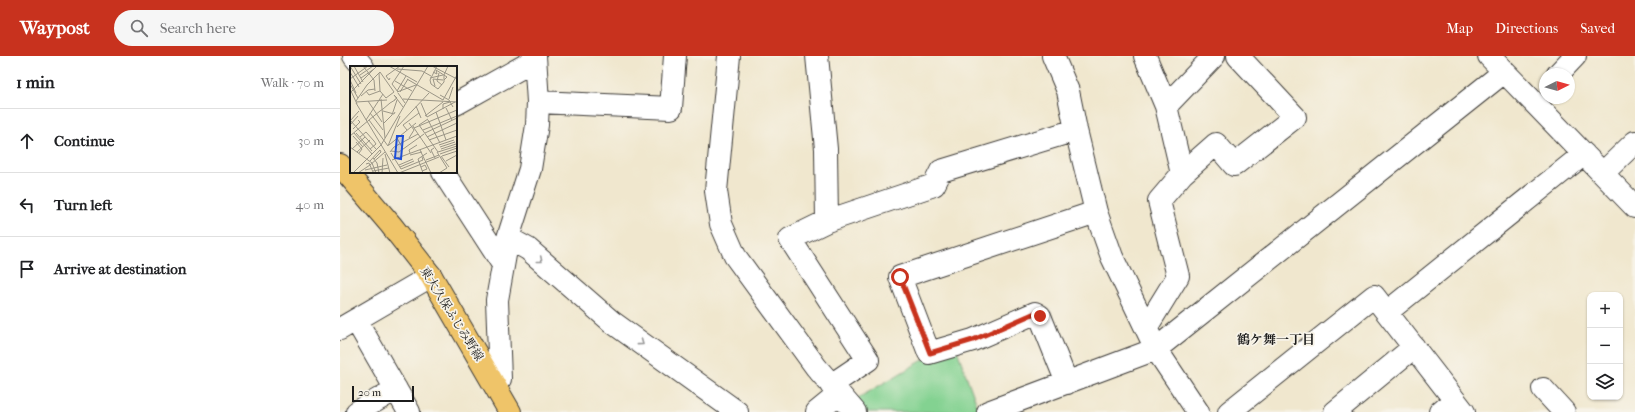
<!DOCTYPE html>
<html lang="en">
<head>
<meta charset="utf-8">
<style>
	body { margin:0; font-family:"IM FELL French Canon","Noto Serif JP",serif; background:#f6f6f6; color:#202124 }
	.controls { position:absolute; right:12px; bottom:12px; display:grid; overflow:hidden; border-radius:8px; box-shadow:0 1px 3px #0004 }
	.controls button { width:36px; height:36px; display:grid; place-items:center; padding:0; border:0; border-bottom:1px solid #e0e0e0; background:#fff; color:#202124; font:20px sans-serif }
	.compass { position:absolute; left:1199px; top:12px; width:36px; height:36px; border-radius:50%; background:#fff; box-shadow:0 1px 3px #0004; rotate:85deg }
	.scale { position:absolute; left:12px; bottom:10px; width:62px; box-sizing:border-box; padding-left:4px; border:2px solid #1c1c1c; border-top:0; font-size:11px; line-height:14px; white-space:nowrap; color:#1c1c1c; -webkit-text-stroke:3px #f7f3e8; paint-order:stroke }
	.stop { position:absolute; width:12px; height:12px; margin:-9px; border:3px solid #c8321e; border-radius:50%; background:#fff }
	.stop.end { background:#c8321e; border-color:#fff; box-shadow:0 1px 4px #0008 }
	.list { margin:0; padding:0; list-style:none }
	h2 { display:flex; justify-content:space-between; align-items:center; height:52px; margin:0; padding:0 16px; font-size:17px }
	h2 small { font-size:13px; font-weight:400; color:#757577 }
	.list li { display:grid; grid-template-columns:26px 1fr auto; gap:12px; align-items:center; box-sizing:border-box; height:64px; padding:0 16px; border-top:1px solid #e0e0e0 }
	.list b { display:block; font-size:15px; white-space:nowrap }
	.list em { font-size:13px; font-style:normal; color:#757577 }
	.icon { flex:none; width:22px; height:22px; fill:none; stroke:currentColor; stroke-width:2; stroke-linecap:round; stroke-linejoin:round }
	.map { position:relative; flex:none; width:1295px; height:356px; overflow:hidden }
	header { display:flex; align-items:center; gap:24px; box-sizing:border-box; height:56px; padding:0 20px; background:#c8321e; color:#fff }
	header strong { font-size:19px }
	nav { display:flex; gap:22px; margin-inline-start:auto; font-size:14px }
	.search { width:280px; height:36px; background:#f6f6f6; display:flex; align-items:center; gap:10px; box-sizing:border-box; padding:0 14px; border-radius:22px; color:#757577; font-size:15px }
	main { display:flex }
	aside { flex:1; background:#fff }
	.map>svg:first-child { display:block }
	.green { fill:#83d291; stroke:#507756 }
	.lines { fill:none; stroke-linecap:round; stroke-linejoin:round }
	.minor-casing { stroke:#3c3a37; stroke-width:24 }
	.major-casing { stroke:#3c3a37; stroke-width:24 }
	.minor { stroke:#fff; stroke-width:22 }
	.major { stroke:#efc469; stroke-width:22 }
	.oneway { stroke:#999 }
	.route { stroke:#c8321e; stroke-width:5 }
	.labels { text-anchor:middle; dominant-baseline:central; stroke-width:3.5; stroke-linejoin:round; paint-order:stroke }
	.street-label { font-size:12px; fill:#1c1c1c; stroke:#f7f3e8 }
	.neighbourhood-label { font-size:13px; font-weight:bold; fill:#1c1c1c; stroke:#f7f3e8 }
	.inset-road { fill:none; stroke:#9b9687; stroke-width:1 }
	.view { fill:#1d4ed8; fill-opacity:0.15; stroke:#1d4ed8; stroke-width:2 }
	.inset-edge { fill:none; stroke:#1c1c1c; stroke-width:2 }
</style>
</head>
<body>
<header>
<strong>Waypost</strong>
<div class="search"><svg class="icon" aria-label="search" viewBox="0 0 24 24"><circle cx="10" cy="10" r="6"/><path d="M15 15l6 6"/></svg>Search here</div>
<nav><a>Map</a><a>Directions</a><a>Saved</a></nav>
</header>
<main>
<aside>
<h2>1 min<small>Walk · 70 m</small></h2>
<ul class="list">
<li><svg class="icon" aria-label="ahead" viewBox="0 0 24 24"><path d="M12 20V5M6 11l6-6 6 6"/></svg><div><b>Continue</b></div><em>30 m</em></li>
<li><svg class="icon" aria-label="left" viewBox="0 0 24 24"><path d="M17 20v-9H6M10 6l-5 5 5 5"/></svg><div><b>Turn left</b></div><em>40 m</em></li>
<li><svg class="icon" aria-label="arrive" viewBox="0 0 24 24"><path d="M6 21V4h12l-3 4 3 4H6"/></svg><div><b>Arrive at destination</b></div></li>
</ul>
</aside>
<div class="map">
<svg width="1295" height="356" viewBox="0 0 1295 356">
	<rect width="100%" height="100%" fill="#f7f3e8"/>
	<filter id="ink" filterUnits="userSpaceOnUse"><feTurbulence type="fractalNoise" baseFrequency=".025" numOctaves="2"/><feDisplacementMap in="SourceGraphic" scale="8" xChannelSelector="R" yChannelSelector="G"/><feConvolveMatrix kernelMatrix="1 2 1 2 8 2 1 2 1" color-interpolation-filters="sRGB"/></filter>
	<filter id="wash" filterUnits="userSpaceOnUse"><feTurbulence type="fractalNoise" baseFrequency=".012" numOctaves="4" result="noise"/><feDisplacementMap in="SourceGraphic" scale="16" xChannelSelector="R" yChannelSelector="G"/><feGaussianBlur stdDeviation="0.9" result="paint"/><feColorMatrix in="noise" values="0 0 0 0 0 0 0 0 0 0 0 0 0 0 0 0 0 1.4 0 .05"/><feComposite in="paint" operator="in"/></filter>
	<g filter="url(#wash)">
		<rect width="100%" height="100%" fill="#f0e7ce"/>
		<path class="green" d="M617,294L638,352L628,356H521L513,345L583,304Z"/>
	</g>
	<g filter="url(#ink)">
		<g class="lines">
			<g class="minor-casing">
				<path id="minor" d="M14,0L23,11
					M389,0L376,135L381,168L395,200L476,311L515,356
					M477,0L486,93L487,165
					M713,0L728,35L736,74L756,156L772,201L816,293L858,356
					M805,0L826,50L842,118L819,145L838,220L806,272
					M1149,0L1295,151
					M1218,18L1235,0
					M198,46L331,52L335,0
					M116,48L195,4
					M826,50L874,0
					M103,116L162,207
					M1263,117L1295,86
					M842,118L876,88L894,109L955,61L898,0
					M168,182L188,193L272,266L397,356
					M1047,256L1244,98
					M16,264L69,356
					M0,273L91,220
					M727,327L700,260L695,257L633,284L589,297L560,221L756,156
					M154,328L160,323L157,244L168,182L190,113L197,69L198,46L195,0
					M491,329L528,304L450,183L487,165L594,129L601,115L736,74
					M1203,333L1224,356
					M17,356L56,333
					M477,356L499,338
					M648,356L816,293L1164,16
					M889,356L1034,240L1124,356
					M995,356L1074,291
					M1100,356L1114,344"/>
			</g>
			<g class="major-casing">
				<path id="major" d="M0,109L51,169L91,220L170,356"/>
			</g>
			<use href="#minor" class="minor"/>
			<use href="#major" class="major"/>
		</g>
		<defs><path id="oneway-chevron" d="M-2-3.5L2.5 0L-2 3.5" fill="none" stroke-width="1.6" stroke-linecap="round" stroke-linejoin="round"/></defs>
		<g class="oneway">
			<use href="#oneway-chevron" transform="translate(200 204) rotate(39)"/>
			<use href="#oneway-chevron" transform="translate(301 287) rotate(36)"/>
		</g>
	</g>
	<g class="lines" filter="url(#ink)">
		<path class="route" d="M560,221L590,297L633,284L695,257L700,260"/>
	</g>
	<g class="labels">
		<g class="street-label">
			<text transform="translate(112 258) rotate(58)">東大久保ふじみ野線</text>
		</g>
		<g class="neighbourhood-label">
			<text x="936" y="283">鶴ケ舞一丁目</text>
		</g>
	</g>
	<g transform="translate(10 10)">
		<rect width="107" height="107" fill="#f0e7ce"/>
		<path class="inset-road" d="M0,0L11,18M4,0L13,16M13,0L24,14L25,25M39,0L67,16M82,0L107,13M87,0L80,14L81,18L88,23L94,16V9L98,0M47,3L72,5L81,10M0,6L9,21M83,6L87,8L86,4L97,11L94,14M89,7L87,15L92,19M10,9L23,0M11,12L24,3M40,12L39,14L36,10L50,0M80,12L93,9M0,13L18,0M57,13L93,34M0,14L6,27M45,15L62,25M0,18L8,32M85,20L83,13L93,14M0,23L7,38M16,25L19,29L30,25M47,25L56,10M1,26L27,0M47,26L66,19M48,26L42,18L54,0M50,26L58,13M48,27L55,37M90,29L99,34L103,41M11,30L18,24L25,23M31,33L35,72M53,33L107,36M99,33L103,21M93,34L107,9M6,35L17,19L30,6L44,26L36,32L30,25L29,7M18,35L32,56M6,36L37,34M6,37L48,107M71,37L77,51L105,36M66,40L71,52M96,42L102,54M93,43V38L100,36M33,45L44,48L45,46M86,46L96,74M20,47L33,64M75,50L93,36M78,53L69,59L88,86L107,80M0,54L26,83M16,54L33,28M19,54L38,80L50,50M78,54L90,77M0,55L9,45M33,58L42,49L47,34M0,59L8,50M63,60L64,62L107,44M47,61L79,27M64,62L81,87M3,63L10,56L8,54M57,64L53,59L69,47M73,64L107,50M4,67L22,88M6,67L22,85M75,67L107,52M0,70L19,54L30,45L33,43L40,37L45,34V33H46L47,32L44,29L53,41M3,70L13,81M10,71L16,66L24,75L26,78L20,83M77,71L107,57M47,72L53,83M59,72L64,64L59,57M79,74L107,64M6,76L12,83L9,87M39,79L66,57M89,79L104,74M0,81L22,97L26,107M90,81L105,76M84,82L81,84L85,92M2,83L15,71M91,83L106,78M70,84L81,107M41,85L49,86L74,68M7,86L20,74M40,86L44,81L68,68M87,86L97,102L89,107M41,87L51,103M60,87L59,84L67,79M35,88L40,107M90,88L107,82M60,89L72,86M91,90L99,101M92,90L107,85M23,92L27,97L29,107M24,93L31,86L30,84M42,94L107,70M76,94L89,89M20,95L30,84M96,95L107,89M16,98L19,97L23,106M49,99L63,93M50,101L64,95M71,101L75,99L77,103L72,105M51,103L73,94L72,91M15,104L37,99M23,105L39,102M3,107L31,79L78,0M8,107L20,99L35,86M32,107L33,92M49,107L89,91M73,107L68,93L77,87"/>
		<path class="view" d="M47,70H53L51,93L45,92Z"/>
		<rect width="107" height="107" class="inset-edge"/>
	</g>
</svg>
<div class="controls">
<button>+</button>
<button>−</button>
<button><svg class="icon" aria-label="layers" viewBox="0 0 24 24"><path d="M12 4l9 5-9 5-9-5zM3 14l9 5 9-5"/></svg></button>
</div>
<svg class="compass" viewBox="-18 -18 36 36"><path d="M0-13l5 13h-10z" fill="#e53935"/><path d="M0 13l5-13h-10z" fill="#757577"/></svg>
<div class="scale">20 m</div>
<div class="stop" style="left:560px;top:221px"></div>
<div class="stop end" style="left:700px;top:260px"></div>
</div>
</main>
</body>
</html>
